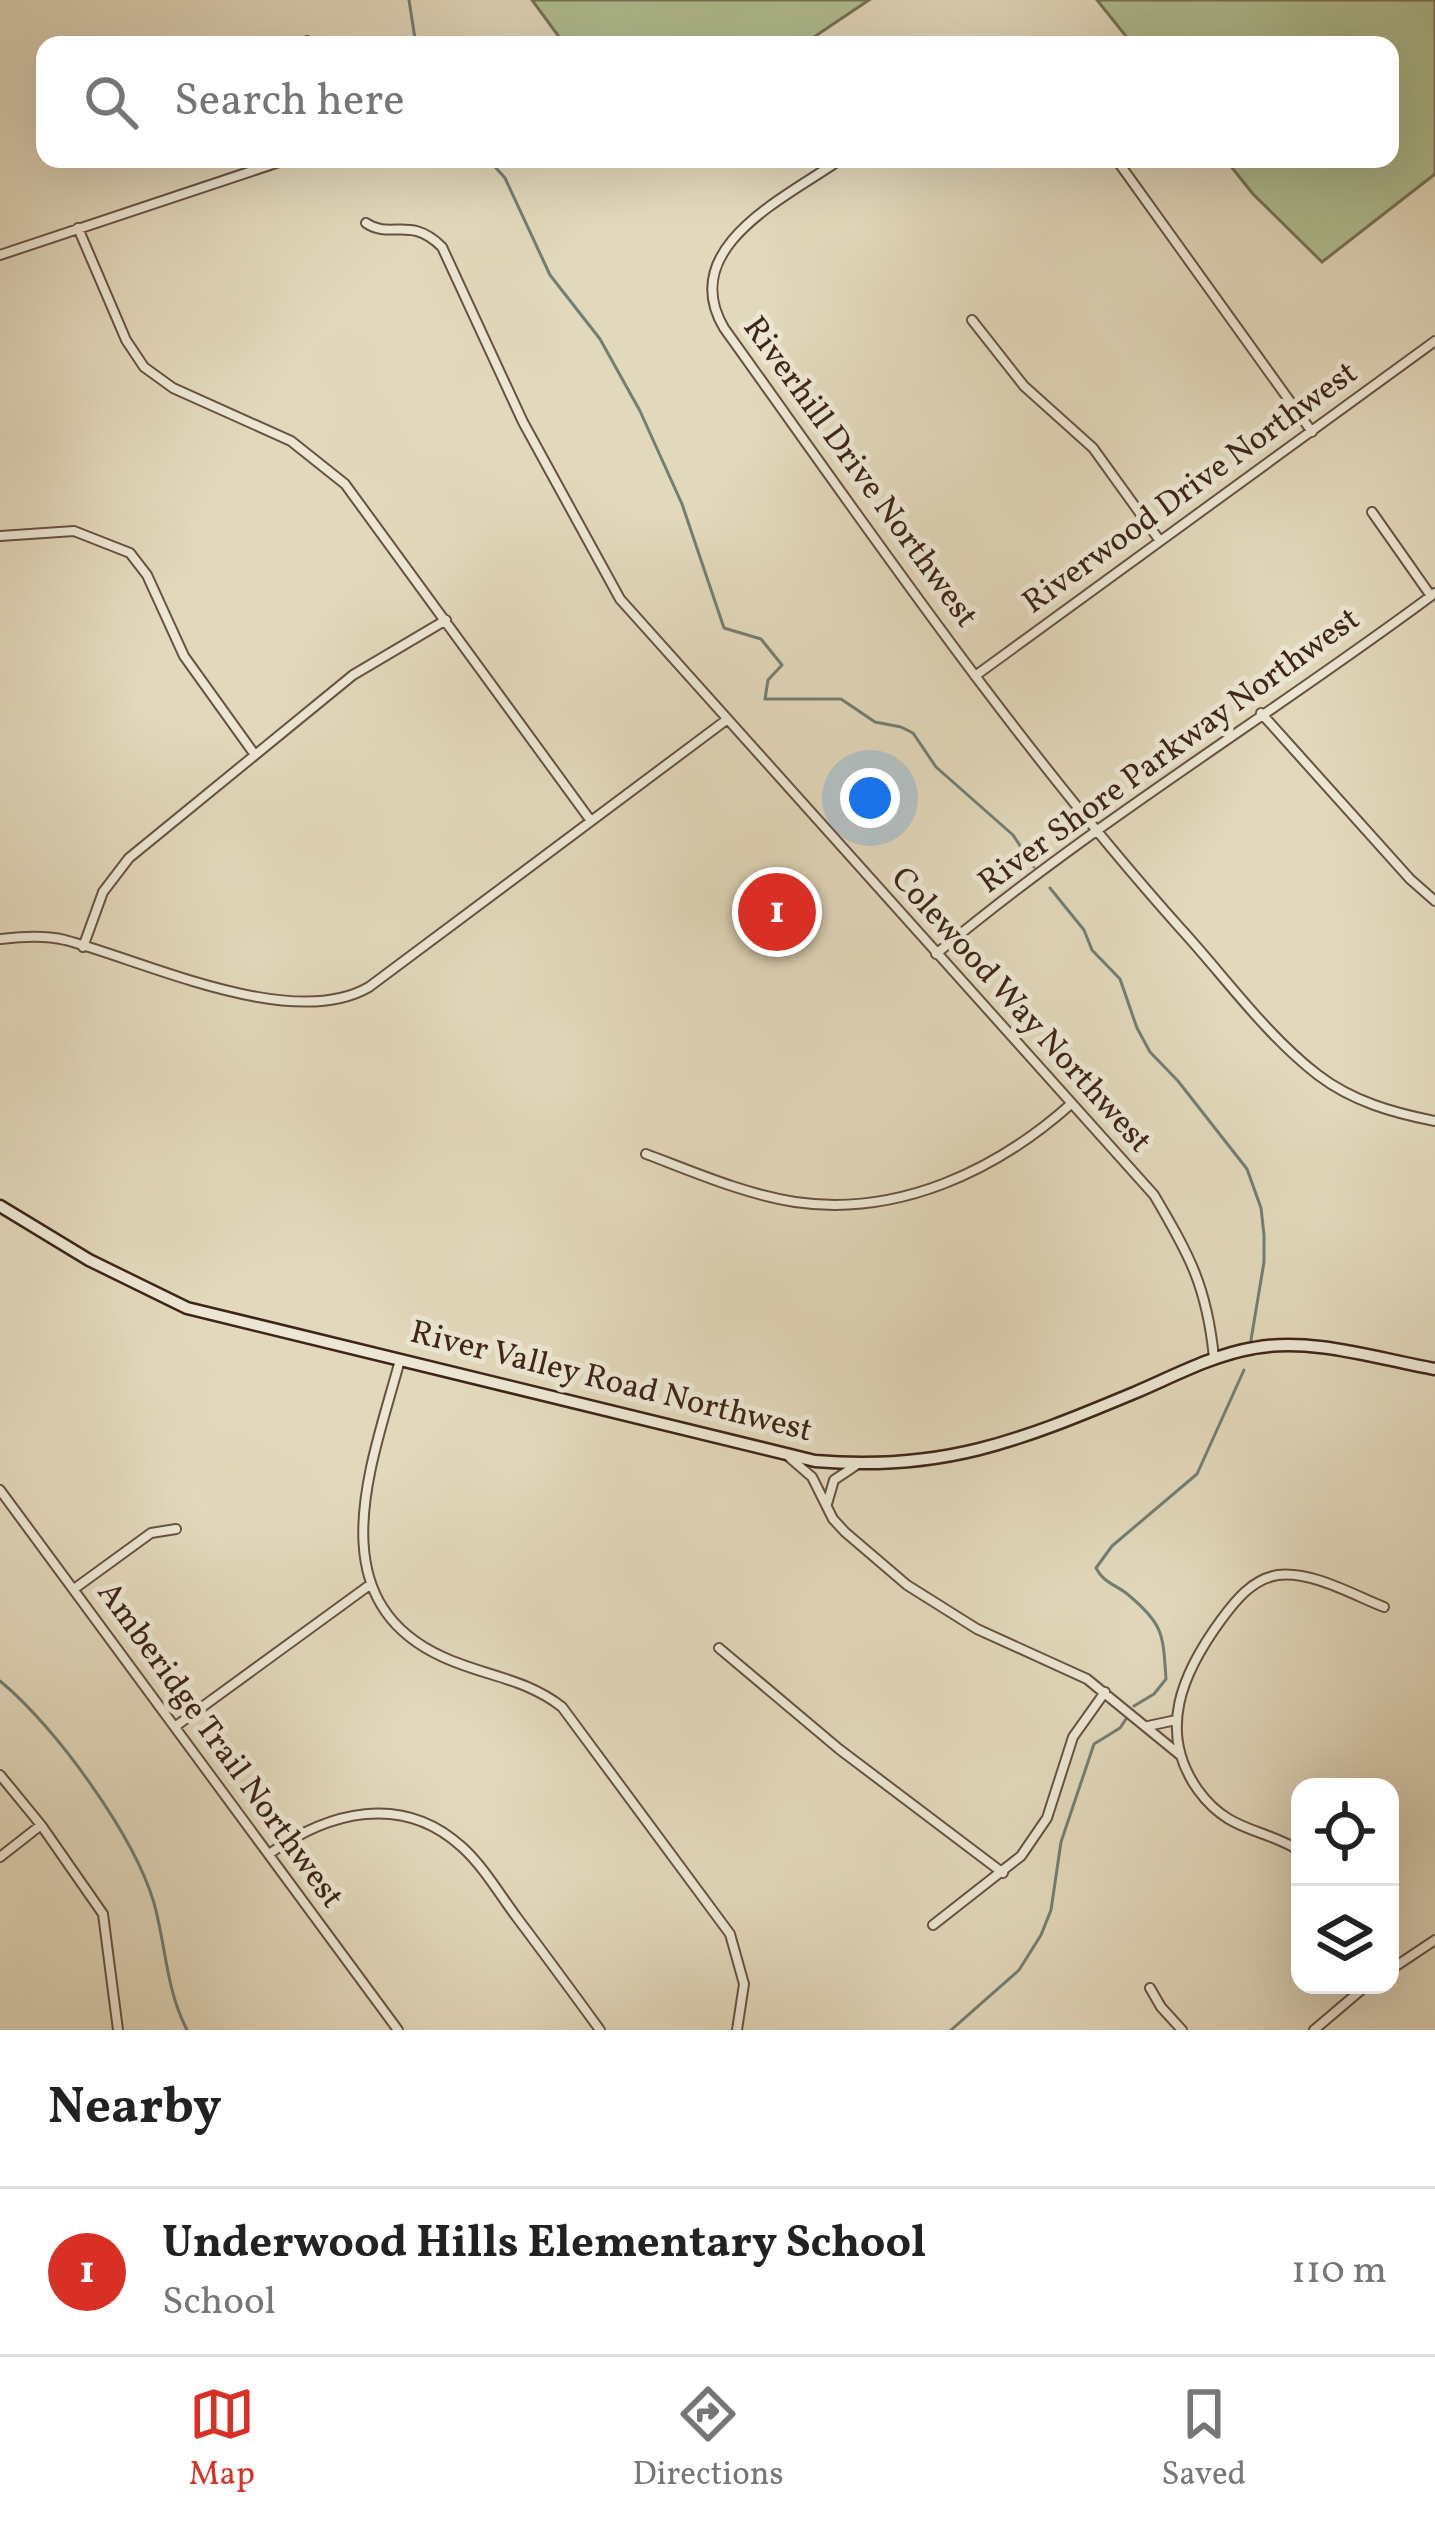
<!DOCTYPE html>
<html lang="en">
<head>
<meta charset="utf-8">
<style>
	body { margin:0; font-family:Vollkorn,serif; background:#f6f6f6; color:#222 }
	.controls { position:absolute; right:36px; bottom:36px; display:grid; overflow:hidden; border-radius:24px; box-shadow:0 12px 48px #0002 }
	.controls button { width:108px; height:108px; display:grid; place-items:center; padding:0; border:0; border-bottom:3px solid #e0e0e0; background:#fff; color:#222; font:60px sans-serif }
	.you { position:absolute; left:870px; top:798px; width:42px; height:42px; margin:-30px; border:9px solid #fff; border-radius:50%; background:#1a73e8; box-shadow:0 0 0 18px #1a73e833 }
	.badge { display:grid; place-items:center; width:78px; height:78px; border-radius:50%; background:#d93025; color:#fff; font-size:39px; font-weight:700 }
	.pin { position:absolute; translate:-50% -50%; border:6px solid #fff; box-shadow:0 3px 12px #0006 }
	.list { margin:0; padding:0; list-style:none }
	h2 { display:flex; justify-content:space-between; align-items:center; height:156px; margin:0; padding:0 48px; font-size:51px }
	h2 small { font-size:39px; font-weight:400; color:#767676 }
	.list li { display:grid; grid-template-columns:78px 1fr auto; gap:36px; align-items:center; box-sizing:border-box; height:168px; padding:0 48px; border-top:3px solid #e0e0e0 }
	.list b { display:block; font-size:45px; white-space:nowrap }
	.list p { margin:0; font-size:39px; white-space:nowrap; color:#767676 }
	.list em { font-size:39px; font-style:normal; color:#767676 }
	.icon { flex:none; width:66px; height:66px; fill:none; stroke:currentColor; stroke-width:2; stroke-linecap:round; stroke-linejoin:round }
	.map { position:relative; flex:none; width:1435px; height:2030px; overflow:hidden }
	.search { position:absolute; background:#fff; box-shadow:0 12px 48px #0002; left:36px; right:36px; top:36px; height:132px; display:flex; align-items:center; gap:30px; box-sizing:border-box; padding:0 42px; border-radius:24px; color:#767676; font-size:45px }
	.sheet { height:324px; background:#fff }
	nav { display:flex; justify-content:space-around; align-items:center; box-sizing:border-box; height:168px; border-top:3px solid #e0e0e0; background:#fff; font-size:33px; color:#767676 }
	nav a { display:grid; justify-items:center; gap:6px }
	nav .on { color:#d93025 }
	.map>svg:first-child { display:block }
	.green { fill:#b0bf92; stroke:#787256; stroke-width:3 }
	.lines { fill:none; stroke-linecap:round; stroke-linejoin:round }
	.stream { stroke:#737e74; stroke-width:3 }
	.street-casing { stroke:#685242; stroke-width:12 }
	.secondary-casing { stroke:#3f2519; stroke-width:15 }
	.street { stroke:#ece6d3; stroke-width:8 }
	.secondary { stroke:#ece6d3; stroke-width:10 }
	.labels { text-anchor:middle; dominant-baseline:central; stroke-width:10; stroke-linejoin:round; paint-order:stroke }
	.street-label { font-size:33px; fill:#3f2519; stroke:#ece6d3 }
</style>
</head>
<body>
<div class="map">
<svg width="1435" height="2030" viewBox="0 0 1435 2030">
	<rect width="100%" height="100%" fill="#e2d8bb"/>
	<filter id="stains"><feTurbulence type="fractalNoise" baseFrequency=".00167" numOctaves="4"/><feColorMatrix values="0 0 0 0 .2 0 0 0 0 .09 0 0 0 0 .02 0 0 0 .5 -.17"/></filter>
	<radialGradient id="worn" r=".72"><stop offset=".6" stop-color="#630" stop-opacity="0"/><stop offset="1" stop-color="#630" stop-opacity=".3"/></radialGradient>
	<path class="green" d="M532,0H869L802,45H565Z
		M1097,0H1435V174L1322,262L1253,194L1225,159H1390V45H1133Z"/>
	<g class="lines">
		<path class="stream" d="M409,0L416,45
			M488,159L505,178L550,275L600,339L640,411L682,504L724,628L761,639L782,665L768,680L765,699H841L875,722L901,727L913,733L936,767L1013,835L1034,867
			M1050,888L1084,930L1092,950L1120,979L1137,1028L1150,1052L1178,1081L1247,1169L1261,1208L1264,1235V1262L1251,1340
			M0,1681C55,1726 134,1835 154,1903C166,1946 166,1990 187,2030
			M1134,1706L1154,1694L1166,1679C1163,1634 1164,1624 1126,1593C1114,1584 1103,1582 1096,1568L1112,1546L1197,1474L1244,1370
			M951,2030L1019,1970L1041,1935L1051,1910L1061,1842L1094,1744L1120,1728L1126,1719"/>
		<g class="street-casing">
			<path id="street" d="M307,41L308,45
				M841,159C787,197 676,247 724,328C871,533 1013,741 1181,929C1225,977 1266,1035 1318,1075C1352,1101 1393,1113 1435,1121
				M1116,159L1312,432
				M366,223C391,240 410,215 442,247L523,422L620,599L1154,1195C1190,1256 1207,1287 1214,1358
				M78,228L126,340L144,367L173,388L291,441L345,484L591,821
				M0,255L288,159
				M972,320L1024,386L1093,448L1160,541
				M1372,512L1431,596
				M0,536L74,531L130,553L147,575L184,656L255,755
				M975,676L1435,341
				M1261,713L1410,879L1435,901
				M0,939C22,937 43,935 65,940C145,961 292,1032 369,987L725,721
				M83,947L103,892L129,858L353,675L446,620
				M936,954C1094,822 1270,716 1435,593
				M646,1154C694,1172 744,1194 795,1202C898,1217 996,1171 1071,1104
				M400,1360C373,1461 315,1599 443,1657C484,1676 525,1678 562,1707L730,1934L744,1984L737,2030
				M790,1458L812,1477L833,1519L845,1532L907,1585L977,1629L1087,1679L1180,1755
				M0,1490L398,2030
				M827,1504L834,1480L855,1466
				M74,1589L151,1533L176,1529
				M719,1648L839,1749L1003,1873
				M176,1726L371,1584
				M1148,1726L1176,1720
				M0,1775L41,1825L103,1914L118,2030
				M1300,1851C1262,1827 1229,1833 1198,1790C1156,1731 1183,1672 1221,1620C1235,1601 1252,1579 1278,1575C1313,1571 1353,1595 1384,1607
				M269,1854C328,1812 402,1792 462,1847C484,1867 500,1895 518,1919C546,1956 573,1993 600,2030
				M0,1857L41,1825
				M933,1925L1021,1856L1047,1818L1073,1737L1105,1692
				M1390,1970L1435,1940
				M1150,1988L1161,2007L1182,2030
				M1314,2030L1367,1985"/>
		</g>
		<g class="secondary-casing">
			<path id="secondary" d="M0,1206L89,1260L187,1308L815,1461C942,1472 1019,1441 1134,1393C1172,1377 1212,1355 1254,1348C1312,1337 1378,1359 1435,1369"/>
		</g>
		<use href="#street" class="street"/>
		<use href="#secondary" class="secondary"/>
	</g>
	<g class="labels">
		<g class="street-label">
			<text transform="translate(859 473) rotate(54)">Riverhill Drive Northwest</text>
			<text transform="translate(1191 489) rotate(-36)">Riverwood Drive Northwest</text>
			<text transform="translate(1170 752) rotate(-36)">River Shore Parkway Northwest</text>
			<text transform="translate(1020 1011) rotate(48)">Colewood Way Northwest</text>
			<text transform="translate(611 1383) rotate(14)">River Valley Road Northwest</text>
			<text transform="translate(219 1746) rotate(54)">Amberidge Trail Northwest</text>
		</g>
	</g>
	<rect width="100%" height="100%" filter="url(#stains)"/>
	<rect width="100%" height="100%" fill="url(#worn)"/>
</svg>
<div class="controls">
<button><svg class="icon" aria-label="locate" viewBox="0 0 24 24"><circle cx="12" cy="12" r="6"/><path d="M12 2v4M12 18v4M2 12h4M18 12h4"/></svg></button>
<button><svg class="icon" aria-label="layers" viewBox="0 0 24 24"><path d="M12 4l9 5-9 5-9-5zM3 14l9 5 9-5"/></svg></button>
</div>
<div class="you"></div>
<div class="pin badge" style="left:777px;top:912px">1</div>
<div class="search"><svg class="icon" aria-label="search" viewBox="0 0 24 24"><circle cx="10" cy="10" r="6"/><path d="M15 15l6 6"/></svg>Search here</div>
</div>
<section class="sheet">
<h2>Nearby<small></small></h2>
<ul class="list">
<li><span class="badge">1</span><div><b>Underwood Hills Elementary School</b><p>School</p></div><em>110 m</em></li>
</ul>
</section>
<nav>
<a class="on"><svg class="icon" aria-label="map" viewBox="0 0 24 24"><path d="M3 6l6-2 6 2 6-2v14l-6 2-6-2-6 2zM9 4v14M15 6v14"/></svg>Map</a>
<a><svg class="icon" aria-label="directions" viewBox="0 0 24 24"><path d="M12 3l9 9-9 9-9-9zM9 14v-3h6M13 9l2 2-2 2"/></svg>Directions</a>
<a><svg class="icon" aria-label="saved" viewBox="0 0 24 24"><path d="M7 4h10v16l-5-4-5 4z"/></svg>Saved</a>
</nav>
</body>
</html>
